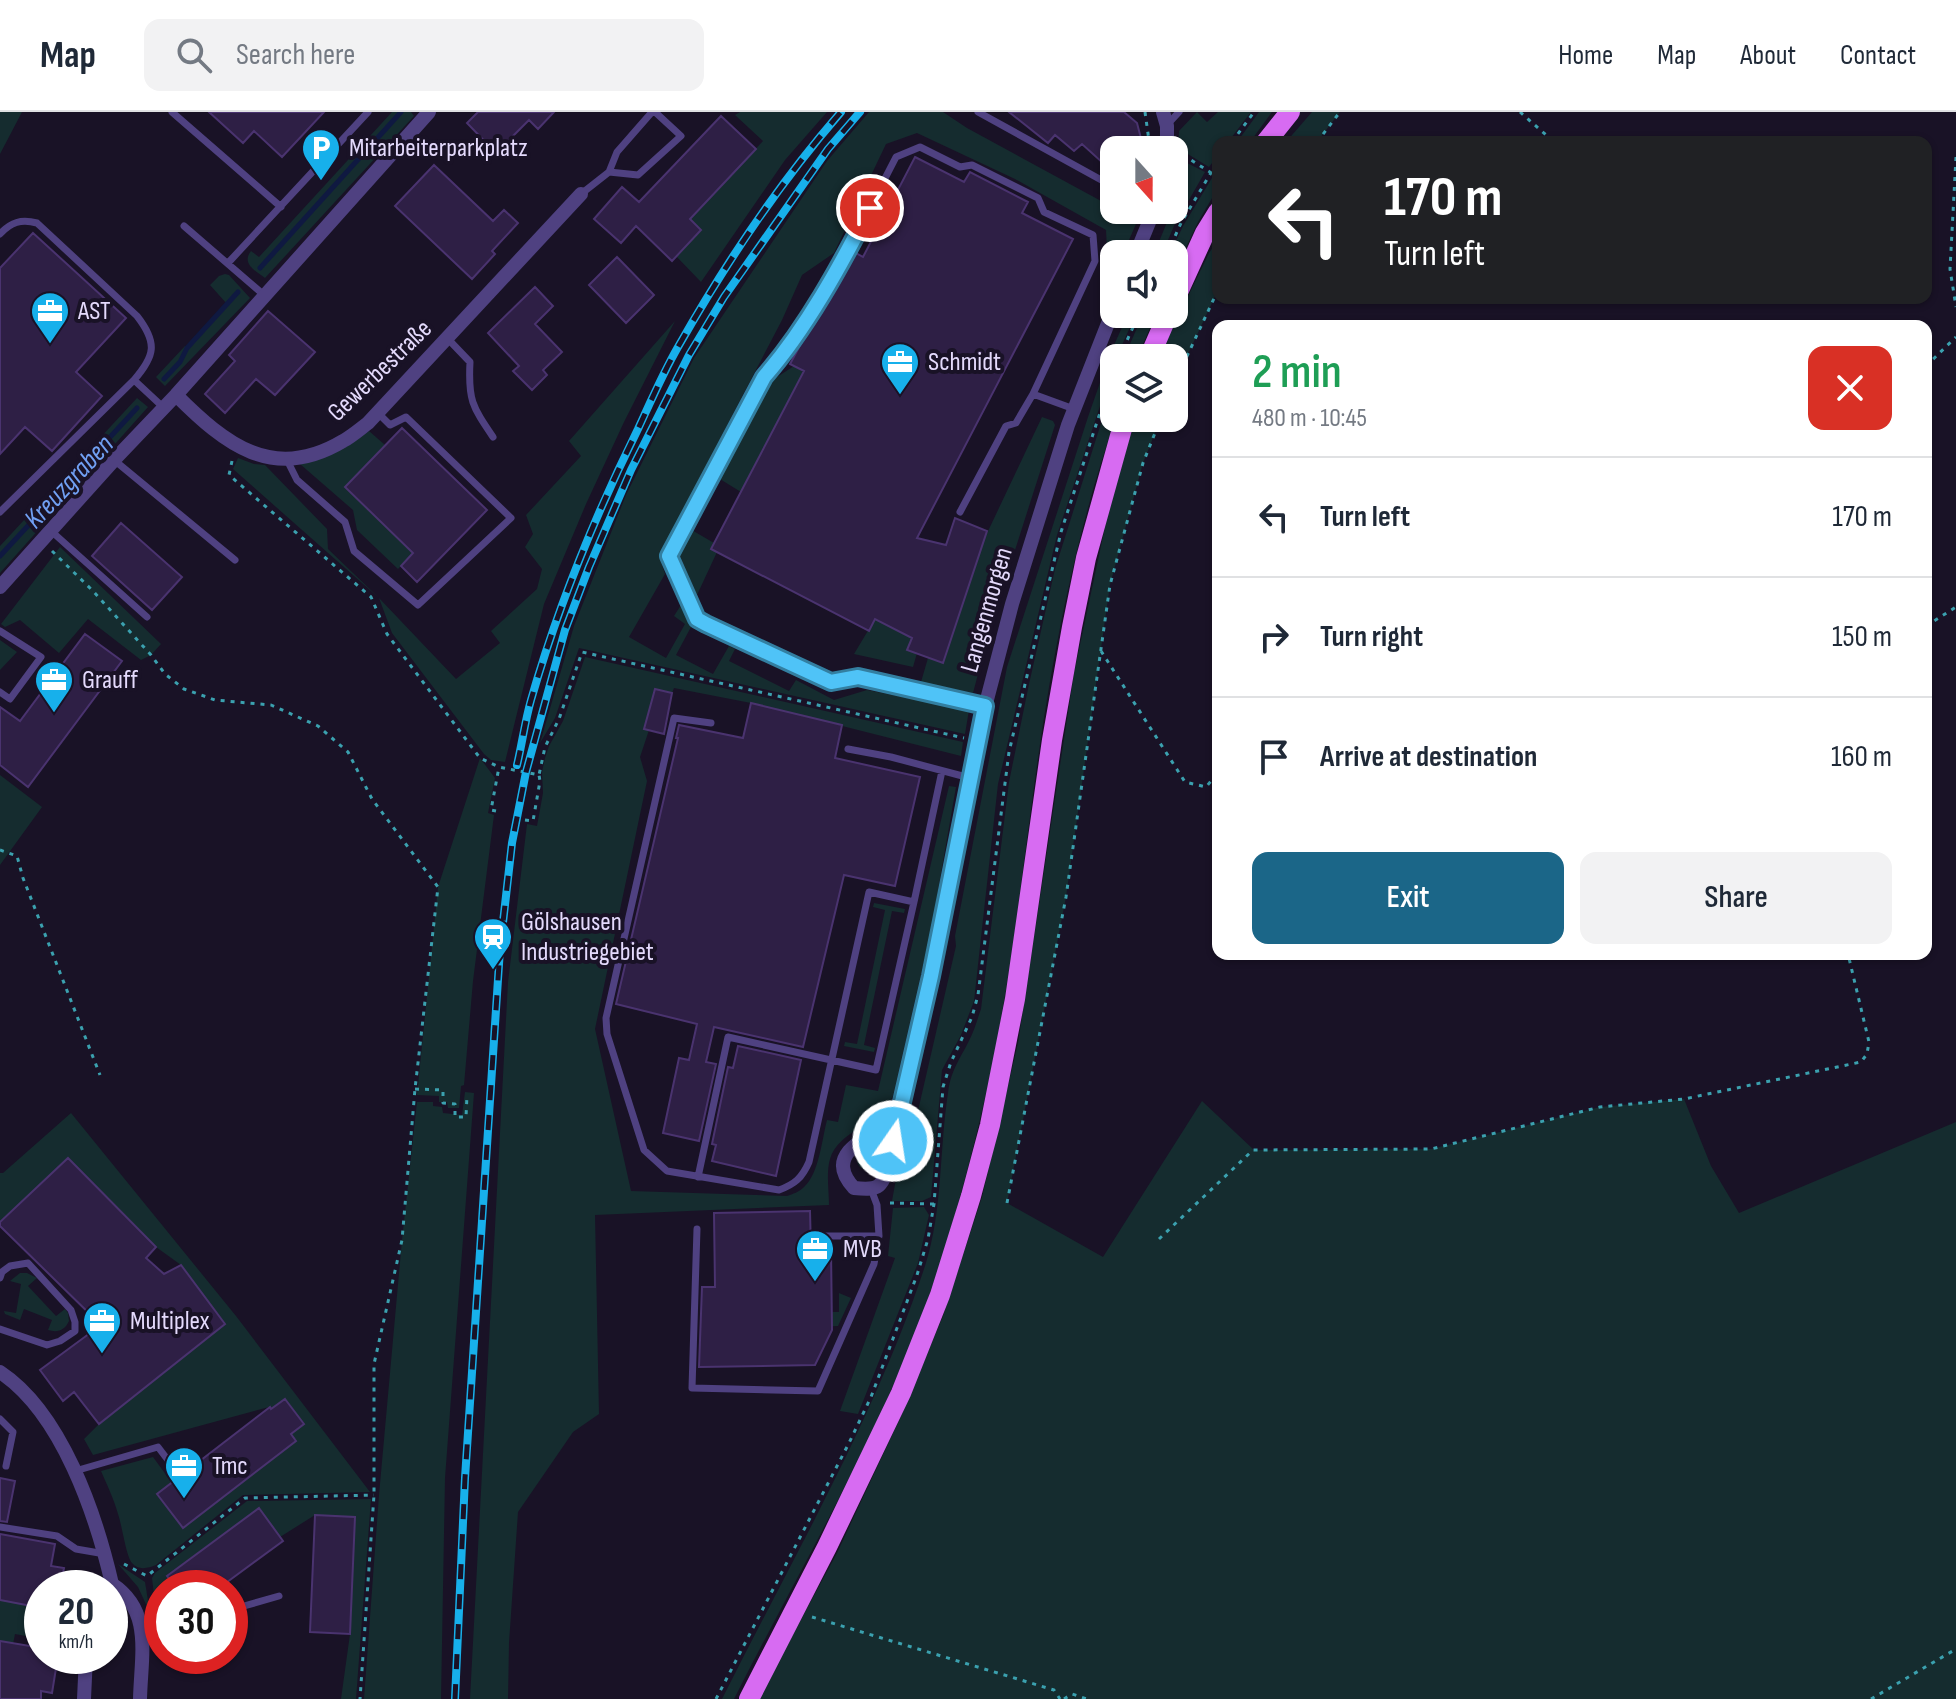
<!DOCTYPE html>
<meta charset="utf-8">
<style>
body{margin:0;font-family:"Sofia Sans Condensed",sans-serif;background:#f2f2f3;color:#1f2937;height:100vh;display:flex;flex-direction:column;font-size:30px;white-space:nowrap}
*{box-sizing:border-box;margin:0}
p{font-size:26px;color:#747a83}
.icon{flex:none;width:44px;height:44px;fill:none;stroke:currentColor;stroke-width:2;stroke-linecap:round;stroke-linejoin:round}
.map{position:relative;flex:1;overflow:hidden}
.details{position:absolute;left:1212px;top:208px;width:720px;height:640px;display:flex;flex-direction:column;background:#fff;border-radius:16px;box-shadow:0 2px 6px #0004}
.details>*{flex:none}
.top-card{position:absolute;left:1212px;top:24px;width:720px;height:168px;border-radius:16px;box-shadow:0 2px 6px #0004;background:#202124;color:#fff;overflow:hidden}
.needle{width:52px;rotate:159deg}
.controls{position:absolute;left:1100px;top:24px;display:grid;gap:16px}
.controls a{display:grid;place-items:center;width:88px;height:88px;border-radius:16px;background:#fff;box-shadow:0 2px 6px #0004;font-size:40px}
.speed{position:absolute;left:24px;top:1458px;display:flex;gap:16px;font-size:40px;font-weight:700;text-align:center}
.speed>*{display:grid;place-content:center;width:104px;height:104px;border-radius:50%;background:#fff;box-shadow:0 2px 6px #0004;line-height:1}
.speed small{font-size:20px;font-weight:400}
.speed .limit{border:12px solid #d22;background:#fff;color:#111}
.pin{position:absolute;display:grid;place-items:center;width:68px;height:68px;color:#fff;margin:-34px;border:4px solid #fff;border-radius:50%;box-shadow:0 2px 8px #0007}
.me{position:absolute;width:88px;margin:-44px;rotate:13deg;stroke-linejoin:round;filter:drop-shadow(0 0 6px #0008)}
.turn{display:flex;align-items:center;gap:28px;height:168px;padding:0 40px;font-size:36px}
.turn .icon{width:104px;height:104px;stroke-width:2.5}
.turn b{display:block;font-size:56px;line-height:68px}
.round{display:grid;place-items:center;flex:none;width:84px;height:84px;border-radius:16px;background:#f2f2f3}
.summary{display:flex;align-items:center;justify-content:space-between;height:136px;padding:0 40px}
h1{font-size:48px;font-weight:600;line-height:60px;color:#1e9e55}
.action{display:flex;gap:16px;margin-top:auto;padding:16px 40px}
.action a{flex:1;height:92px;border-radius:16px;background:#1b6688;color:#fff;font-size:32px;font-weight:600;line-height:92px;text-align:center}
.action a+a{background:#f2f2f3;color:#1f2937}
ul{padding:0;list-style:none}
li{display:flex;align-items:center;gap:24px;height:120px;padding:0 40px;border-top:2px solid #e0e1e3}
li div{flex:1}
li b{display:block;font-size:30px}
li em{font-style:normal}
header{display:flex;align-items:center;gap:48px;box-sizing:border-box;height:112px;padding:0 40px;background:#fff;border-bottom:2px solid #e0e1e3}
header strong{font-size:38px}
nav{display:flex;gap:44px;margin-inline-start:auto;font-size:28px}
.search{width:560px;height:72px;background:#f2f2f3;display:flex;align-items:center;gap:20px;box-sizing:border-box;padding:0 28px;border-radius:16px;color:#747a83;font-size:30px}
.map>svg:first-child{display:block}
.green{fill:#152c2f}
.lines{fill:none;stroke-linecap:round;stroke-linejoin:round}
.stream{stroke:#0f1941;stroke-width:5}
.building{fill:#2e1f45;stroke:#4a336f;stroke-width:2}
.path{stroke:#3ba1af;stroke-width:3;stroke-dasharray:4 6;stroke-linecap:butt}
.lane{stroke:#4f4181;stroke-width:7}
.street{stroke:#4f4181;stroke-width:14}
.primary{stroke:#d76bf2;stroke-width:20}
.rail-casing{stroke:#17b0eb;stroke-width:8}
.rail{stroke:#191226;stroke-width:5;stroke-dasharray:15;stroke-linecap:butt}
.route-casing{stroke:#337fa1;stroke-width:20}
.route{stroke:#4fc3f7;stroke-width:14}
.labels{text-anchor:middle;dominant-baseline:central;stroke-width:8;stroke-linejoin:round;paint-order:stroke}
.poi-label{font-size:26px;fill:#e4dafc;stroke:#191226;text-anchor:start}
.street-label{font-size:26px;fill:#e4dafc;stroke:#191226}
.water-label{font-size:28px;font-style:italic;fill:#71a0f3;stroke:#191226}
</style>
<header>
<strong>Map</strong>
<div class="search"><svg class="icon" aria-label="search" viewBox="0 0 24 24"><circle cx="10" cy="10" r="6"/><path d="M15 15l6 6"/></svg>Search here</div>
<nav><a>Home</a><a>Map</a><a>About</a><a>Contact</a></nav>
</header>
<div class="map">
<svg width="1956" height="1587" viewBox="0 0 1956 1587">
<rect width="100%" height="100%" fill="#191226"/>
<!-- green -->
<path class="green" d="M0,0H22L0,42Z
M392,0H411L414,4L265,166C256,159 241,152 251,139L259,145Z
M740,0H827L785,48L701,170L676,144L690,107L763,29L735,3Z
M869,0H943L967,16L1114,96V98L1124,101L1126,98H1142L1123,142H1114V165L1109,178L1106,118L1015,67L917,21L886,32L834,141L802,163L782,208L659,444L665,462L629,525L666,546L685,512L674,504L681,493L691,515L676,543L713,562L729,534L735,537L729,549L789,579L796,568L834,588L867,578L969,598L965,622L579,536L555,606L540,631L574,514L626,383L694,246L827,49Z
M1197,0L1207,10L1218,0H1251L1228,30H1218V43L1209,55L1178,36L1179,19Z
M1259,0H1272L1250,30H1237Z
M1312,0H1340L1317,30H1286Z
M1183,49L1205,60L1174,114L1162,142H1154L1172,98H1174V92L1181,75Z
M1218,56V76L1198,110L1174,161V142H1170L1183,114Z
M1218,128V178L1174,272V246H1158L1209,141Z
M225,162L229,163L250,186L165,274L156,265L185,234L188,236L227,192L210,173L219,164Z
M1128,202H1136L1116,246H1114V252L1057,423L998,672L974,889L961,923L942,958L931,1085L922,1089H892L903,1028L911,1029L956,834L955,824L1007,555L1088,305L1110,242Z
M1143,202H1156L1137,246H1124Z
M675,209L624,310L586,392L544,492L505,650L491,648L484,642L392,521L379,486L233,357L238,346L254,352L265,353L327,417L328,437L379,486L456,567L500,531L491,519L537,477L542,457L525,435L533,422L526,403L581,344L569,329Z
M794,254L803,260L741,380L715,364L730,334L771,269Z
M1114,270V306H1116C1085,393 1065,484 1049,575C1026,709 1017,844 987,977C965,1075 937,1175 896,1267C848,1377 788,1480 734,1587H722C793,1445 875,1306 925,1154C943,1098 939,1039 948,981C951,955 964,942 973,920C976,913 978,905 981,897L1009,670L1029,572L1055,457Z
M137,286L148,295L0,461V434Z
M1042,305L1053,309L1055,313L991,513L973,581L921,570L928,546Z
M1135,306H1161L1143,351L1110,473L1066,785L1007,1091L1103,1145L1202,989L1254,1038L1431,1037L1600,995L1684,987L1711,1054L1739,1101L1956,1010V1587H758L837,1441L901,1304L943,1204L982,1085L1018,931L1074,561L1108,401Z
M369,319L385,333L345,375L413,441L398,457L357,418L353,398L300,352C327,347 348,334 369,319Z
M690,417L714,431L711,437L717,440L697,483L678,440Z
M60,435L161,532L151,543L141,548L88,507L59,541L20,508L5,515L1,512Z
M875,507L912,526L917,541L913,555L854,542Z
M0,528L17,540L0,558Z
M585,545L963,630L961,644L751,591L674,576L672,581L655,577L645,617L649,618L640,645L647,669L595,917L631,1079L787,1084C793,1082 799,1080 804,1075C819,1062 822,1027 827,1008L838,1010L846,973L878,979L949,674L956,675L931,819L893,984C878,1013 838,1019 830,1047C826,1061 829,1078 829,1093L595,1103L599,1302L573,1320L518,1400L509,1531L508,1587H470L508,870L527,712L537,714L543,681L542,660L545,646L549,634L563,609Z
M480,646L495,666L488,701L494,703L473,869L464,973L461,974L459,996H448L447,990H439V984L417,983L438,775Z
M0,663L42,695L0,753Z
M874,791L905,797L904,801L892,799L864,933L875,936L874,940L844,934L845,930L857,932L885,798L873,795Z
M465,980L474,981L445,1366L441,1587H364L379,1383L402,1128L417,990H433V994L442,995L443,1001L462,1003Z
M71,1001L236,1204L370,1380L243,1383L156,1453C148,1456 139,1459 132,1451C126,1444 122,1413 118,1402C114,1387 107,1373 101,1359L153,1345L172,1371L157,1383L183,1415L295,1329L291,1322L304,1311L284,1287L271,1297L269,1295L93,1343L84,1327L99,1312L225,1211L181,1153L156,1135L69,1047L0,1110V1061H3Z
M857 1048a10 10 0 1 1 20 0a10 10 0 1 1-20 0Z
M924,1095L929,1103L918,1151L858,1302L840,1299L895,1146L888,1144L893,1096Z
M20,1161H27L37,1166L28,1174L56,1204L65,1197L68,1201L69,1209C65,1218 58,1221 48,1218L52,1208L24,1197L20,1208L5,1202L4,1199L16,1201L21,1172L10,1169Z
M839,1181L851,1186L838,1214L810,1215V1200H839Z
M371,1387L356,1587H341L350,1522L355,1405L315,1403L280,1425L258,1397L167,1463L176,1476H162V1500H156L152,1466L155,1461L247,1389Z
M118,1452L145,1470L150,1501L138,1475Z
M0,1488L42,1496V1527L15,1522L13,1532L0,1529Z"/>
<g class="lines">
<!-- stream -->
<path class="stream" d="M260,156L401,0
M164,267L180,250L187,236L238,180
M0,444L137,296"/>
</g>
<!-- building -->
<path class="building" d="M209,0H324L282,45L254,19L243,31Z
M478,0H554L538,17L529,8L496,41L467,11Z
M1009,0H1124L1137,11L1144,38H1114V61L1082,32L1074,39L1055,23L1048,31Z
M721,4L756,37L690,107L701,118L672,149L636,114L621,131L594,107L622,75L639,90Z
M915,45L964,70L970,60L1028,90L1022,101L1073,127L917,426L946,433L955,406L987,419L943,551L907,538L912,526L875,507L869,519L711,437L804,259L790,252L818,200L854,140L863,145Z
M434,53L493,109L504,98L518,111L492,139L495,142L472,167L395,94Z
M33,121L126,206L76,260L102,284L52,339L25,315L0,342V156Z
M617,145L654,183L626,211L589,173Z
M535,175L553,194L535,212L562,240L543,258L547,263L532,278L513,259L519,254L488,221Z
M268,199L315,240L275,283L256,267L225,301L205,282L235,249L229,243Z
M402,316L487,398L417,470L401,454L413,441L345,375Z
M121,411L182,465L152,498L92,444Z
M85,522L122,549L28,675L0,653V595L20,609Z
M655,577L672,581L664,622L644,617Z
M751,591L842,613L835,646L920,665L895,774L844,763L803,935L714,915L706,950L716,952L699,1029L663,1021L679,946L689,948L697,912L616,892L678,626H676L679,613L743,626Z
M738,934L801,948L776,1064L712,1049L716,1033L712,1032L728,955L733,956Z
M68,1046L156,1135L146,1146L164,1162L181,1153L225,1212L99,1312L74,1280L63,1289L40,1258L101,1213L0,1114V1110Z
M810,1099L811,1139L831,1138L832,1218L815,1253L699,1255L702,1175H715L714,1101Z
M285,1287L304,1312L291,1322L296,1329L183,1416L157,1382L270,1295L271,1297Z
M0,1366L15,1369L7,1410L0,1409Z
M259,1396L283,1429L219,1476H176L167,1464Z
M315,1403L355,1405L350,1522L310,1520Z
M0,1422L55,1432L51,1454L64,1456L60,1476H42V1496L0,1488Z
M0,1529L42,1536V1544H58L52,1581L41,1579V1587H0Z"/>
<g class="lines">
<!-- path -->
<path class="path" d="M1145,0L1150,36
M1520,0L1554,30
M1232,30L1254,0
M1317,30L1340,0
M1143,38L1154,35
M1183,43L1210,60
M1956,45L1950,157L1956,195
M1167,142L1181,111L1218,49
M1119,246L1139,202
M1926,254L1956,225
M1174,272L1218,178
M232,349L229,363L371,485L387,522L480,646L499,655L539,663L545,635L559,607L582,540L964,626
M52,439L93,479L151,543L165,562L184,577L215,588L271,593L318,614L348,640L372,687L438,775L415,977L402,1128L374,1252V1383L360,1587
M1926,514L1956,495
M1101,539L1185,670L1206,675L1218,661
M496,699L491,698L499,655
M525,708L533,709L540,669L539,663
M0,738L17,744L23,766L100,963
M415,977L443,978V991L455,992V1005H466L467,983
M890,1091L934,1092
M1007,1091L1066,785L1110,473L1143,351L1161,306
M1159,1127L1253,1038L1431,1037L1600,995L1684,987L1861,950L1867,942L1869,930L1848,842
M124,1452L147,1464L245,1386L374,1383
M812,1505L1054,1578L1060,1587
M716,1587L849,1331L871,1285L917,1163L928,1127L934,1092L943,975L951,950L972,905L978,883L1009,640L1061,420L1114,258
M1064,1587L1072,1582L1087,1587
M1871,1587L1956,1537"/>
<!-- lane -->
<path class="lane" d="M172,0L281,95
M978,0L1114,75
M1167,13L1179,0
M609,60L638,63L681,24L655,0
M581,82L609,60L617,40L652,0
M184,114L264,183
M0,122C11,110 21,107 37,111L137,204C158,231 155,244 134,268L0,400
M228,151L368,0
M448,227L470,250C468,288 472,294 493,325
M134,268L164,296
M114,348L235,448
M287,348L297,368L345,410L354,439L418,493L511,406L406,305L390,313L378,301
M960,400L1006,314L1016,311L1033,282
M50,418L147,505
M0,519L41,545L10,587L0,580
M985,594L858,565L831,570L706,512L697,507L669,444L764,265L782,244L843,148L896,45L920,35L960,55L972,53L1038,86L1044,100L1093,123L1095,149L1033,282L1074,297
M711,611L674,606L606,906L607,922L644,1038L667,1059L779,1078C795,1072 802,1066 809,1050L869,780L914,790L942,659
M848,637L891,645L970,666
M698,1065L728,925L876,958L914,790
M697,1117L692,1276L818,1279L874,1152L879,1124
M823,1124H879L877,1093L871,1077
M0,1166L2,1160L10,1154L28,1151L71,1198L75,1210V1219L60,1229L47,1233L0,1217
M0,1307L13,1320L6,1354
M75,1359L158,1335L174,1356
M0,1415L57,1424L76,1437L105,1442
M230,1498L279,1484
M142,1523L162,1517"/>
<!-- street -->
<path class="street" d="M1163,0L1167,14V38
M1136,142L1154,98
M176,283C225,332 273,371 343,329C352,324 360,317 368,311L581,82
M0,475L114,348L176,283L429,0
M898,1009C871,1024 821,1040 854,1076C882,1079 882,1074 889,1049L931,864L984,599L1012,492L1068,313L1114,196
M0,1260C62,1301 96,1403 112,1472C153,1499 141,1543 140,1587
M84,1587L86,1544"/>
<!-- primary -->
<path class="primary" d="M1266,30L1290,0
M1174,189L1205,121L1218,100
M1149,246L1168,202
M749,1587L827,1435L901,1281L940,1183L971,1084L990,1013L1015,887L1052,628L1072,515L1086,446L1125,306"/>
<defs>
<path id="rail" d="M517,653C522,632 525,609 531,588C558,494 595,404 638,317C651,289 663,261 678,235C724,154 780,70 841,0
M455,1587L465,1366L500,837L512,731L526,660L565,518L589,455L631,358L689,243L724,185L828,37L860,0"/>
</defs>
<!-- rail casing -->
<use href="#rail" class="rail-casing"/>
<!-- rail -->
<use href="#rail" class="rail"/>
</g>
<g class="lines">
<defs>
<path id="route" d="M870,96C841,153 806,217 764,265L669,444L697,507L706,512L831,570L858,565L985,594L931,864L893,1029"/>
</defs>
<!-- route casing -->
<use href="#route" class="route-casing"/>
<!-- route -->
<use href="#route" class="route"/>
</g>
<!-- icons -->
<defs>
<symbol id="parking-pin" viewBox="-11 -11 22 30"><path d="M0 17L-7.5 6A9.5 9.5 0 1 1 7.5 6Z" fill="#17b0eb" stroke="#191226"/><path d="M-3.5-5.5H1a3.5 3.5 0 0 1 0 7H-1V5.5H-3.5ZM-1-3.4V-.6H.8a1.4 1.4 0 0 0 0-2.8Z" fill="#fff"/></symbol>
<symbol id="office-pin" viewBox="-11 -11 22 30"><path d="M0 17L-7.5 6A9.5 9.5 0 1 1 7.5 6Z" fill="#17b0eb" stroke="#191226"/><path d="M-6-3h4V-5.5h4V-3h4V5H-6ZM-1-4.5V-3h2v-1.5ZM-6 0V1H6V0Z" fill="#fff"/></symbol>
<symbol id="station-pin" viewBox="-11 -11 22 30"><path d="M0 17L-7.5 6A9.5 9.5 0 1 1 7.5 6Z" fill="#17b0eb" stroke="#191226"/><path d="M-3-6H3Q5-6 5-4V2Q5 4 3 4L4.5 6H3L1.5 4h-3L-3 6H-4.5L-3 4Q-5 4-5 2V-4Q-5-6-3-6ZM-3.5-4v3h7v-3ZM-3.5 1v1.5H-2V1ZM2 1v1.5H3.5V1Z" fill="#fff"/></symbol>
</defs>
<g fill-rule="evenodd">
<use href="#parking-pin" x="299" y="14" width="44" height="60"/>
<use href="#office-pin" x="28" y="177" width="44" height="60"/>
<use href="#office-pin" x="878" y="228" width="44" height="60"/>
<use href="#office-pin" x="32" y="546" width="44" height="60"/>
<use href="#station-pin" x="471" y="803" width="44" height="60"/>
<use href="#office-pin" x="793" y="1115" width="44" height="60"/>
<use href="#office-pin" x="80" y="1187" width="44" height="60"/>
<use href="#office-pin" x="162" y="1332" width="44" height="60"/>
</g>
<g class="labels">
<!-- poi labels -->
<g class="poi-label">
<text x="349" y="36">Mitarbeiterparkplatz</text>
<text x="78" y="199">AST</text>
<text x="928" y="250">Schmidt</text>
<text x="82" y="568">Grauff</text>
<text x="521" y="810">Gölshausen<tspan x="521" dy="30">Industriegebiet</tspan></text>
<text x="843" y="1137">MVB</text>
<text x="130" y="1209">Multiplex</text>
<text x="212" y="1354">Tmc</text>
</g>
<!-- street labels -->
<g class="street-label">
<text transform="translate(380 259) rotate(-44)">Gewerbestraße</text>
<text transform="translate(987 498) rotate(-74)">Langenmorgen</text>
</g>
<!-- water labels -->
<g class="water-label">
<text transform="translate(69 370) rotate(-47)">Kreuzgraben</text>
</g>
</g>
</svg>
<div class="controls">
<a><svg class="needle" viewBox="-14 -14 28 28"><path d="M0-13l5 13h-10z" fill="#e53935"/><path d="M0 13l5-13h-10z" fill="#747a83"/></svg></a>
<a><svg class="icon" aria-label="sound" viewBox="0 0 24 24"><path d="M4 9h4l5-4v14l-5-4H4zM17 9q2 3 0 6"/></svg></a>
<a><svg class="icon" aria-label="layers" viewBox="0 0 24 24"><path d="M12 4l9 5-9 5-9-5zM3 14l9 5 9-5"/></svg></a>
</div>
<div class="speed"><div>20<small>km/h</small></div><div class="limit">30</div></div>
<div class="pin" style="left:870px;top:96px;background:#d93025"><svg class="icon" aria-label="arrive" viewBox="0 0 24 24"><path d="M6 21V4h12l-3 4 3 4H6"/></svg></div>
<svg class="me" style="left:893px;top:1029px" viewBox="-20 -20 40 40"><circle r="17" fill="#4fc3f7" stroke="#fff" stroke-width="3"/><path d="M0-11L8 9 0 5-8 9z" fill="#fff"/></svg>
<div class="top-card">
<div class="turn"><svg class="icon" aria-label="left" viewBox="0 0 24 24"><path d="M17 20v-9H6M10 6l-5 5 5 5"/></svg><div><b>170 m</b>Turn left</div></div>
</div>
<section class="details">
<div class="summary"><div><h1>2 min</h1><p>480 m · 10:45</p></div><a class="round" style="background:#d93025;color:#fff"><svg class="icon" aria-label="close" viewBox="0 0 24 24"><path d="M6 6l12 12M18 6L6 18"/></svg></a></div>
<ul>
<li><svg class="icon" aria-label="left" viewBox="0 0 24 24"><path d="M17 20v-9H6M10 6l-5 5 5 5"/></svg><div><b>Turn left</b></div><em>170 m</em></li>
<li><svg class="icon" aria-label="right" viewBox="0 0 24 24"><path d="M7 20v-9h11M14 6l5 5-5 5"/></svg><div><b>Turn right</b></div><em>150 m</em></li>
<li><svg class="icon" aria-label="arrive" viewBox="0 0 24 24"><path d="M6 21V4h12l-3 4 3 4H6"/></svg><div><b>Arrive at destination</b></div><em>160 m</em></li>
</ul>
<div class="action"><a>Exit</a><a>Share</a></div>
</section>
</div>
